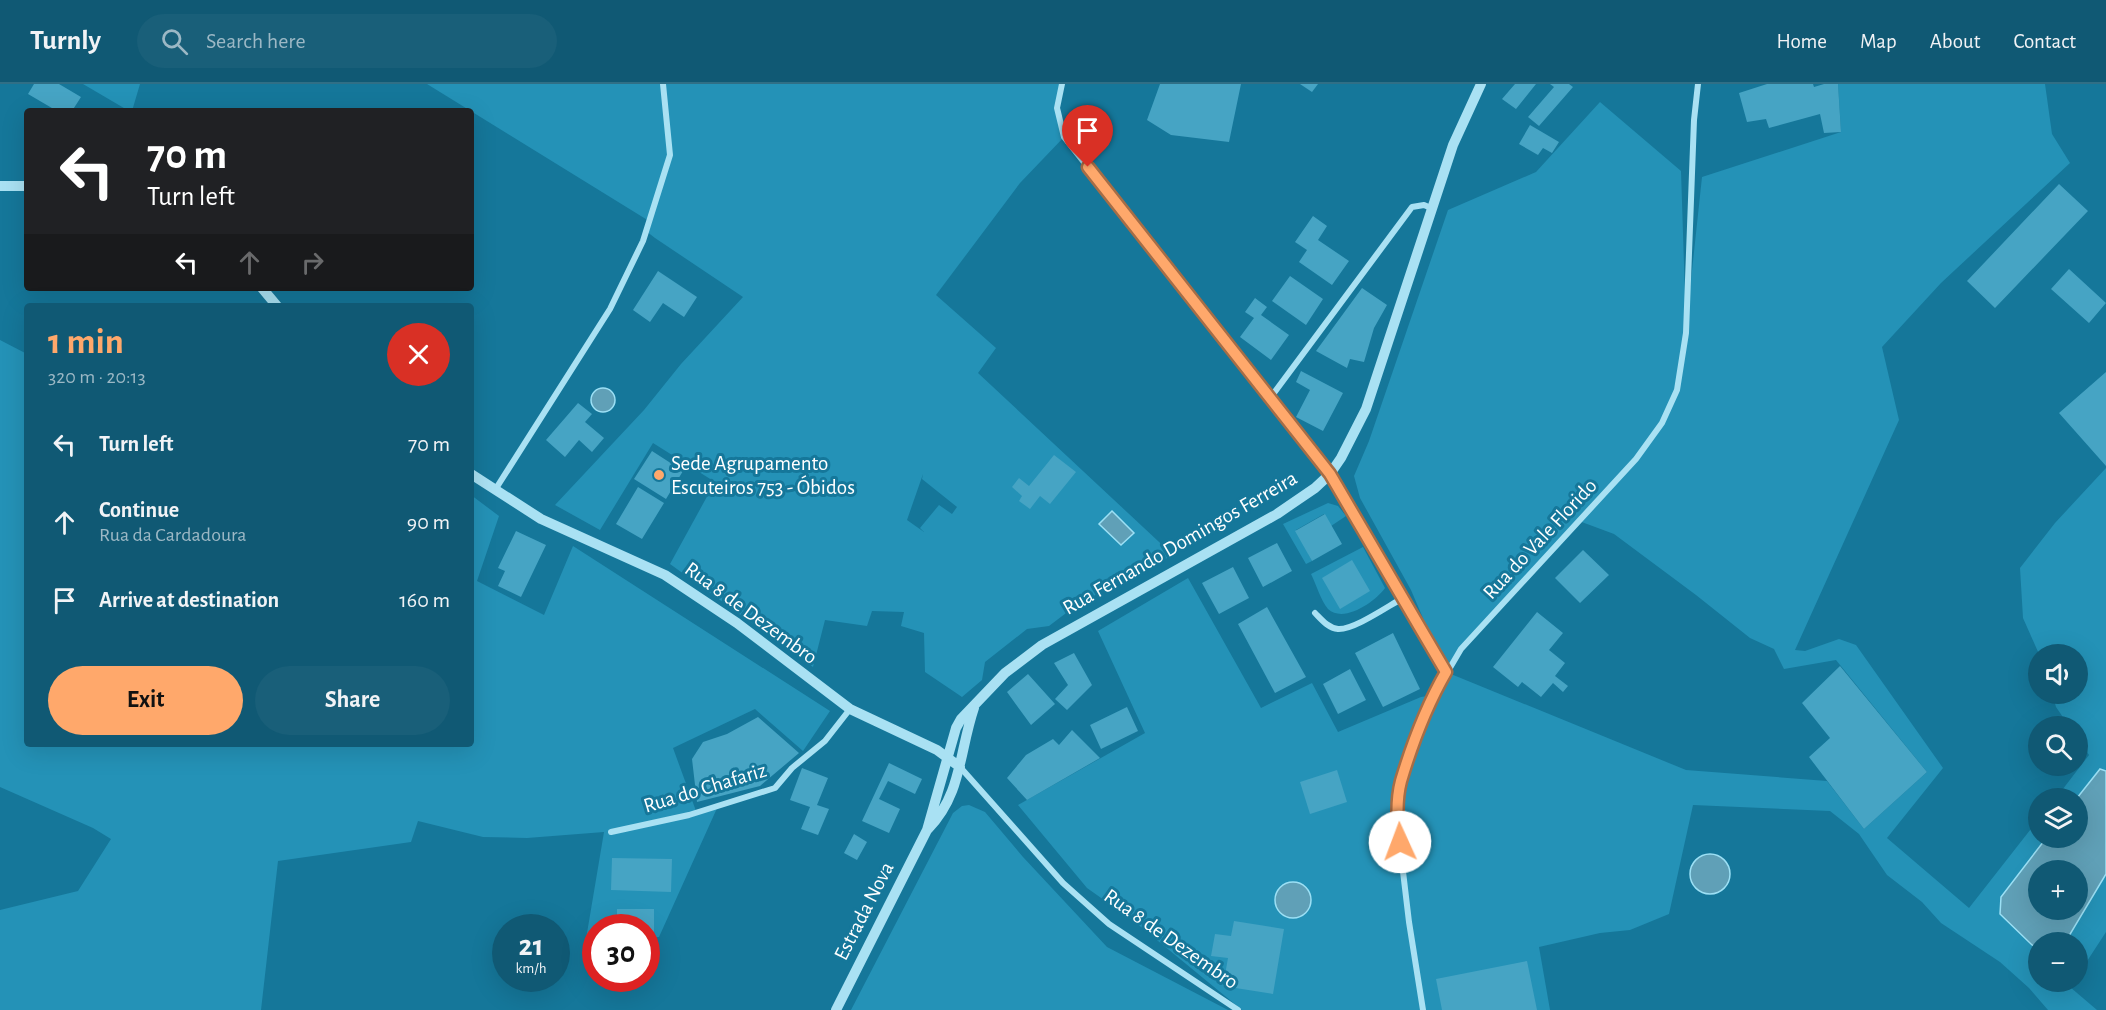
<!DOCTYPE html>
<meta charset="utf-8">
<style>
body{margin:0;font-family:"Alegreya Sans",sans-serif;background:#195f79;color:#f1f3f6;height:100vh;display:flex;flex-direction:column;font-size:22px;white-space:nowrap}
*{box-sizing:border-box;margin:0}
p{font-size:20px;color:#9cb8c5}
.icon{flex:none;width:33px;height:33px;fill:none;stroke:currentColor;stroke-width:2;stroke-linecap:round;stroke-linejoin:round}
.map{position:relative;flex:1;overflow:hidden}
.panel{position:absolute;left:24px;top:219px;width:450px;height:444px;display:flex;flex-direction:column;background:#105974;border-radius:6px;box-shadow:0 6px 24px #0002}
.panel>*{flex:none}
.banner{position:absolute;left:24px;top:24px;width:450px;height:183px;border-radius:6px;box-shadow:0 6px 24px #0002;background:#202124;color:#fff;overflow:hidden}
.fabs{position:absolute;left:2028px;top:560px;display:grid;gap:12px}
.fabs a{display:grid;place-items:center;width:60px;height:60px;border-radius:50%;background:#105974;box-shadow:0 6px 24px #0002;font-size:30px}
.speed{position:absolute;left:492px;top:830px;display:flex;gap:12px;font-size:30px;font-weight:700;text-align:center}
.speed>*{display:grid;place-content:center;width:78px;height:78px;border-radius:50%;background:#105974;box-shadow:0 6px 24px #0002;line-height:1}
.speed small{font-size:15px;font-weight:400}
.speed .limit{border:9px solid #d22;background:#fff;color:#111}
.pin{position:absolute;display:grid;place-items:center;width:51px;height:51px;color:#fff;margin:-62px -26px;border-radius:50% 50% 50% 0;rotate:-45deg;box-shadow:0 0 6px #0007}
.pin .icon{rotate:45deg}
.me{position:absolute;width:66px;margin:-33px;rotate:358deg;stroke-linejoin:round;filter:drop-shadow(0 0 4px #0008)}
.turn{display:flex;align-items:center;gap:21px;height:126px;padding:0 24px;font-size:27px}
.turn .icon{width:78px;height:78px;stroke-width:2.5}
.turn b{display:block;font-size:42px;line-height:51px}
.lanes{display:flex;align-items:center;height:57px;padding:0 24px;background:#0003;justify-content:center;gap:30px;direction:ltr}
.lanes .off{opacity:.35}
.round{display:grid;place-items:center;flex:none;width:63px;height:63px;border-radius:32px;background:#195f79}
.head{display:flex;align-items:center;justify-content:space-between;height:102px;padding:0 24px}
h1{font-size:36px;font-weight:700;line-height:45px;color:#ffa86b}
.cta{display:flex;gap:12px;margin-top:auto;padding:12px 24px}
.cta a{flex:1;height:69px;border-radius:36px;background:#ffa86b;color:#111;font-size:24px;font-weight:700;line-height:69px;text-align:center}
.cta a+a{background:#195f79;color:#f1f3f6}
ul{padding:0;list-style:none}
li{display:flex;align-items:center;gap:18px;height:78px;padding:0 24px}
li div{flex:1}
li b{display:block;font-size:22px}
li em{font-style:normal}
header{display:flex;align-items:center;gap:36px;box-sizing:border-box;height:84px;padding:0 30px;background:#105974;border-bottom:2px solid #306f86}
header strong{font-size:28px}
nav{display:flex;gap:33px;margin-inline-start:auto;font-size:21px}
.search{width:420px;height:54px;background:#195f79;display:flex;align-items:center;gap:15px;box-sizing:border-box;padding:0 21px;border-radius:33px;color:#9cb8c5;font-size:22px}
.map>svg:first-child{display:block}
.green{fill:#2492b7;fill-rule:evenodd}
.water{fill:#60a0b7;stroke:#9ce0f5;stroke-width:1.5;fill-rule:evenodd}
.building{fill:#46a4c4}
.lines{fill:none;stroke-linecap:round;stroke-linejoin:round}
.minor{stroke:#a9e1f3;stroke-width:6}
.tertiary{stroke:#a9e1f3;stroke-width:10}
.route-casing{stroke:#a66d46;stroke-width:15}
.route{stroke:#ffa86b;stroke-width:10}
.poi-dot{fill:#ffa86b;stroke:#15779a;stroke-width:2}
.labels{text-anchor:middle;dominant-baseline:central;stroke-width:6;stroke-linejoin:round;paint-order:stroke}
.poi-label{font-size:21px;fill:#fff;stroke:#15779a;text-anchor:start}
.street-label{font-size:21px;fill:#fff;stroke:#15779a}
</style>
<header>
<strong>Turnly</strong>
<div class="search"><svg class="icon" aria-label="search" viewBox="0 0 24 24"><circle cx="10" cy="10" r="6"/><path d="M15 15l6 6"/></svg>Search here</div>
<nav><a>Home</a><a>Map</a><a>About</a><a>Contact</a></nav>
</header>
<div class="map">
<svg width="2106" height="926" viewBox="0 0 2106 926">
<rect width="100%" height="100%" fill="#15779a"/>
<!-- green -->
<path class="green" d="M83,0H140L132,27H129Z
M427,0H1062L1057,24L1064,53L1020,99L936,211L996,264L978,289L1173,471L1078,520L1049,542L1027,545L985,578L982,596L962,613L925,588L924,549L901,542L904,528L872,527L867,542L825,536L813,583L670,480L715,398L653,359L600,446L555,421L644,326L681,280L743,213L655,154L646,147L649,137ZM923,390L922,395L957,423L952,430L939,421L920,444L924,448L907,436Z
M1838,0H2045L2052,50L2070,79L1941,199L1882,263L1899,336L1795,566L1805,567L1839,555L1856,561L1943,684L1887,754L1969,824L2038,736V753H2047L2002,813L2032,861L2038,864V897H2074L2070,903L2097,926H2048L2029,904L2000,878L1941,839L1922,818L1887,791L1859,750L1830,727L1693,721L1669,830L1630,846L1600,849L1539,863L1550,926H1242L1135,838L1087,804L1018,721L1145,649L1098,547L1188,494L1261,624L1312,599L1338,648L1421,613L1434,611L1446,588L1411,506L1360,414L1354,392L1369,357L1448,126L1536,88L1600,18L1681,87L1686,243L1702,93L1841,48ZM1579,437L1614,450L1696,511L1750,554L1774,565L1784,585L1836,576L1927,688L1864,745L1827,697L1686,686L1446,588L1461,565Z
M0,256L27,270V660H471V411L499,432L477,497L544,531L573,462L830,627L803,667L755,625L673,664L696,727L718,722L659,853L647,854L646,843H596L595,854L586,855L604,748L527,754L483,753L418,737L411,758L278,777L261,926H0V826L78,807L111,755L93,744L0,703Z
M2106,384V687L2100,685L2077,714H2056L2089,671L2078,655V642H2069L2056,623L2052,609H2078V570H2039L2023,534L2020,484L2055,439Z
M1328,419L1338,422L1346,432L1331,442L1324,430L1296,446L1312,477L1306,480L1283,440Z
M1363,463L1385,504C1376,517 1344,540 1328,525C1321,517 1316,500 1311,490Z
M969,721L985,728L1023,773L1107,863L1228,926H851L953,729L962,722Z
M2106,790V848L2078,891V858H2065Z"/>
<!-- water -->
<path class="water" d="M591 316a12 12 0 1 1 24 0a12 12 0 1 1-24 0Z
M1112,427L1134,449L1121,461L1099,440Z
M2100,685L2106,687V790L2066,857L2038,858V864L2032,861L2000,830L2001,813L2047,753H2078L2077,714ZM2038,786H2078V825H2038Z
M1690 790a20 20 0 1 1 40 0a20 20 0 1 1-40 0Z
M1275 816a18 18 0 1 1 36 0a18 18 0 1 1-36 0Z"/>
<!-- building -->
<path class="building" d="M34,0H59L81,13L72,27H57L28,10Z
M1160,0H1241L1229,58L1171,51L1147,36Z
M1300,0H1318L1312,8Z
M1515,0H1536L1516,25L1502,15Z
M1550,0H1569L1573,3L1539,42L1528,33L1554,3Z
M1767,0H1813L1814,3L1824,0H1838L1841,48L1824,49L1820,30L1769,44L1766,35L1747,38L1739,9Z
M1530,41L1559,58L1552,69L1543,64L1538,71L1519,60Z
M2059,100L2088,127L1995,224L1967,197Z
M1313,132L1327,142L1318,156L1349,177L1332,201L1299,178L1307,166L1295,158Z
M2069,185L2106,219L2089,239L2051,205Z
M658,187L697,213L684,233L663,219L650,238L633,226Z
M1290,192L1323,215L1306,241L1272,217Z
M1362,204L1387,221L1374,244L1364,278L1350,275L1347,284L1316,267Z
M1255,214L1267,223L1261,231L1289,251L1271,276L1240,253L1254,234L1245,228Z
M1301,287L1343,309L1323,347L1296,333L1310,306L1296,298Z
M2106,288V382L2059,329Z
M578,319L592,330L585,338L604,354L592,368L579,356L565,373L546,356Z
M652,367L683,387L666,415L634,395Z
M1054,371L1076,388L1050,420L1040,412L1030,425L1019,417L1022,412L1012,403L1019,394L1029,402Z
M638,403L664,419L642,455L616,440Z
M1325,430L1342,460L1312,477L1295,447Z
M516,447L546,461L521,513L498,502L505,487L498,484Z
M1277,459L1292,487L1263,503L1248,474Z
M1583,466L1609,491L1580,519L1555,494Z
M1352,476L1370,507L1340,525L1322,494Z
M1233,483L1249,514L1219,530L1202,499Z
M1267,523L1306,593L1275,609L1238,540Z
M1537,528L1563,549L1549,566L1565,579L1555,592L1568,602L1563,608L1553,599L1541,613L1522,598L1518,603L1493,583Z
M1393,549L1420,605L1383,623L1355,569Z
M1074,569L1092,601L1067,626L1055,615L1068,601L1054,579Z
M1840,582L1927,688L1864,745L1809,673L1830,654L1802,619Z
M1350,585L1366,616L1338,630L1323,600Z
M1028,590L1055,620L1031,641L1007,608Z
M1127,623L1138,647L1101,665L1090,641Z
M758,633L799,669L760,702L697,718L692,675L703,658L727,650Z
M1072,646L1100,674L1027,716L1007,694L1026,671L1053,655L1059,661Z
M889,679L922,695L915,710L888,697L879,715L900,725L889,749L862,737Z
M802,684L828,694L817,721L829,725L818,751L801,745L810,723L790,716Z
M1337,686L1347,718L1310,730L1300,698Z
M854,750L867,758L857,776L844,769Z
M612,774L672,775L671,808L611,806Z
M617,825H654V850H646V843H617Z
M1234,837L1284,845L1273,910L1223,902L1228,874L1211,872L1215,850L1231,852Z
M1527,877L1537,926H1442L1436,895Z"/>
<g class="lines">
<!-- minor -->
<path class="minor" d="M1062,0L1057,24L1064,53L1330,390L1446,588
M1271,313L1412,123L1424,121L1431,124
M495,406L610,225L643,157L670,71L663,0
M1315,529C1321,535 1328,544 1338,545C1354,546 1388,522 1403,514
M960,683L1063,799L1109,840L1238,926
M611,748L689,731L775,704L792,684L825,657L850,625
M1423,926L1409,838L1397,737L1401,699L1422,639L1434,611L1461,565L1636,375L1662,339L1677,306L1686,249L1694,36L1698,0"/>
<!-- tertiary -->
<path class="tertiary" d="M0,102H27
M262,204L277,222
M471,390L541,435L665,491L737,539L850,625L937,666L960,683
M928,745C962,710 959,668 974,624
M836,926L927,746L956,644L961,635L1005,589L1042,561L1277,430L1315,404L1330,390L1341,374L1366,325L1453,61L1481,0"/>
</g>
<g class="lines">
<defs>
<path id="route" d="M1088,83L1330,390L1446,588C1427,621 1412,660 1401,697C1396,716 1397,738 1400,758"/>
</defs>
<!-- route casing -->
<use href="#route" class="route-casing"/>
<!-- route -->
<use href="#route" class="route"/>
</g>
<!-- markers -->
<circle class="poi-dot" cx="659" cy="391" r="6"/>
<g class="labels">
<!-- poi labels -->
<g class="poi-label">
<text x="671" y="379">Sede Agrupamento<tspan x="671" dy="24">Escuteiros 753 - Óbidos</tspan></text>
</g>
<!-- street labels -->
<g class="street-label">
<text transform="translate(1540 455) rotate(-47)">Rua do Vale Florido</text>
<text transform="translate(1180 459) rotate(-30)">Rua Fernando Domingos Ferreira</text>
<text transform="translate(751 529) rotate(36)">Rua 8 de Dezembro</text>
<text transform="translate(705 704) rotate(-17)">Rua do Chafariz</text>
<text transform="translate(864 827) rotate(-63)">Estrada Nova</text>
<text transform="translate(1171 855) rotate(35)">Rua 8 de Dezembro</text>
</g>
</g>
</svg>
<div class="fabs">
<a><svg class="icon" aria-label="sound" viewBox="0 0 24 24"><path d="M4 9h4l5-4v14l-5-4H4zM17 9q2 3 0 6"/></svg></a>
<a><svg class="icon" aria-label="search" viewBox="0 0 24 24"><circle cx="10" cy="10" r="6"/><path d="M15 15l6 6"/></svg></a>
<a><svg class="icon" aria-label="layers" viewBox="0 0 24 24"><path d="M12 4l9 5-9 5-9-5zM3 14l9 5 9-5"/></svg></a>
<a>+</a>
<a>−</a>
</div>
<div class="speed"><div>21<small>km/h</small></div><div class="limit">30</div></div>
<div class="pin" style="left:1088px;top:83px;background:#d93025"><svg class="icon" aria-label="arrive" viewBox="0 0 24 24"><path d="M6 21V4h12l-3 4 3 4H6"/></svg></div>
<svg class="me" style="left:1400px;top:758px" viewBox="-20 -20 40 40"><circle r="19" fill="#fff"/><path d="M0-13L10 11 0 6-10 11z" fill="#ffa86b"/></svg>
<div class="banner">
<div class="turn"><svg class="icon" aria-label="left" viewBox="0 0 24 24"><path d="M17 20v-9H6M10 6l-5 5 5 5"/></svg><div><b>70 m</b>Turn left</div></div>
<div class="lanes"><svg class="icon" aria-label="left" viewBox="0 0 24 24"><path d="M17 20v-9H6M10 6l-5 5 5 5"/></svg><svg class="icon off" aria-label="ahead" viewBox="0 0 24 24"><path d="M12 20V5M6 11l6-6 6 6"/></svg><svg class="icon off" aria-label="right" viewBox="0 0 24 24"><path d="M7 20v-9h11M14 6l5 5-5 5"/></svg></div>
</div>
<section class="panel">
<div class="head"><div><h1>1 min</h1><p>320 m · 20:13</p></div><a class="round" style="background:#d93025;color:#fff"><svg class="icon" aria-label="close" viewBox="0 0 24 24"><path d="M6 6l12 12M18 6L6 18"/></svg></a></div>
<ul>
<li><svg class="icon" aria-label="left" viewBox="0 0 24 24"><path d="M17 20v-9H6M10 6l-5 5 5 5"/></svg><div><b>Turn left</b></div><em>70 m</em></li>
<li><svg class="icon" aria-label="ahead" viewBox="0 0 24 24"><path d="M12 20V5M6 11l6-6 6 6"/></svg><div><b>Continue</b><p>Rua da Cardadoura</p></div><em>90 m</em></li>
<li><svg class="icon" aria-label="arrive" viewBox="0 0 24 24"><path d="M6 21V4h12l-3 4 3 4H6"/></svg><div><b>Arrive at destination</b></div><em>160 m</em></li>
</ul>
<div class="cta"><a>Exit</a><a>Share</a></div>
</section>
</div>
